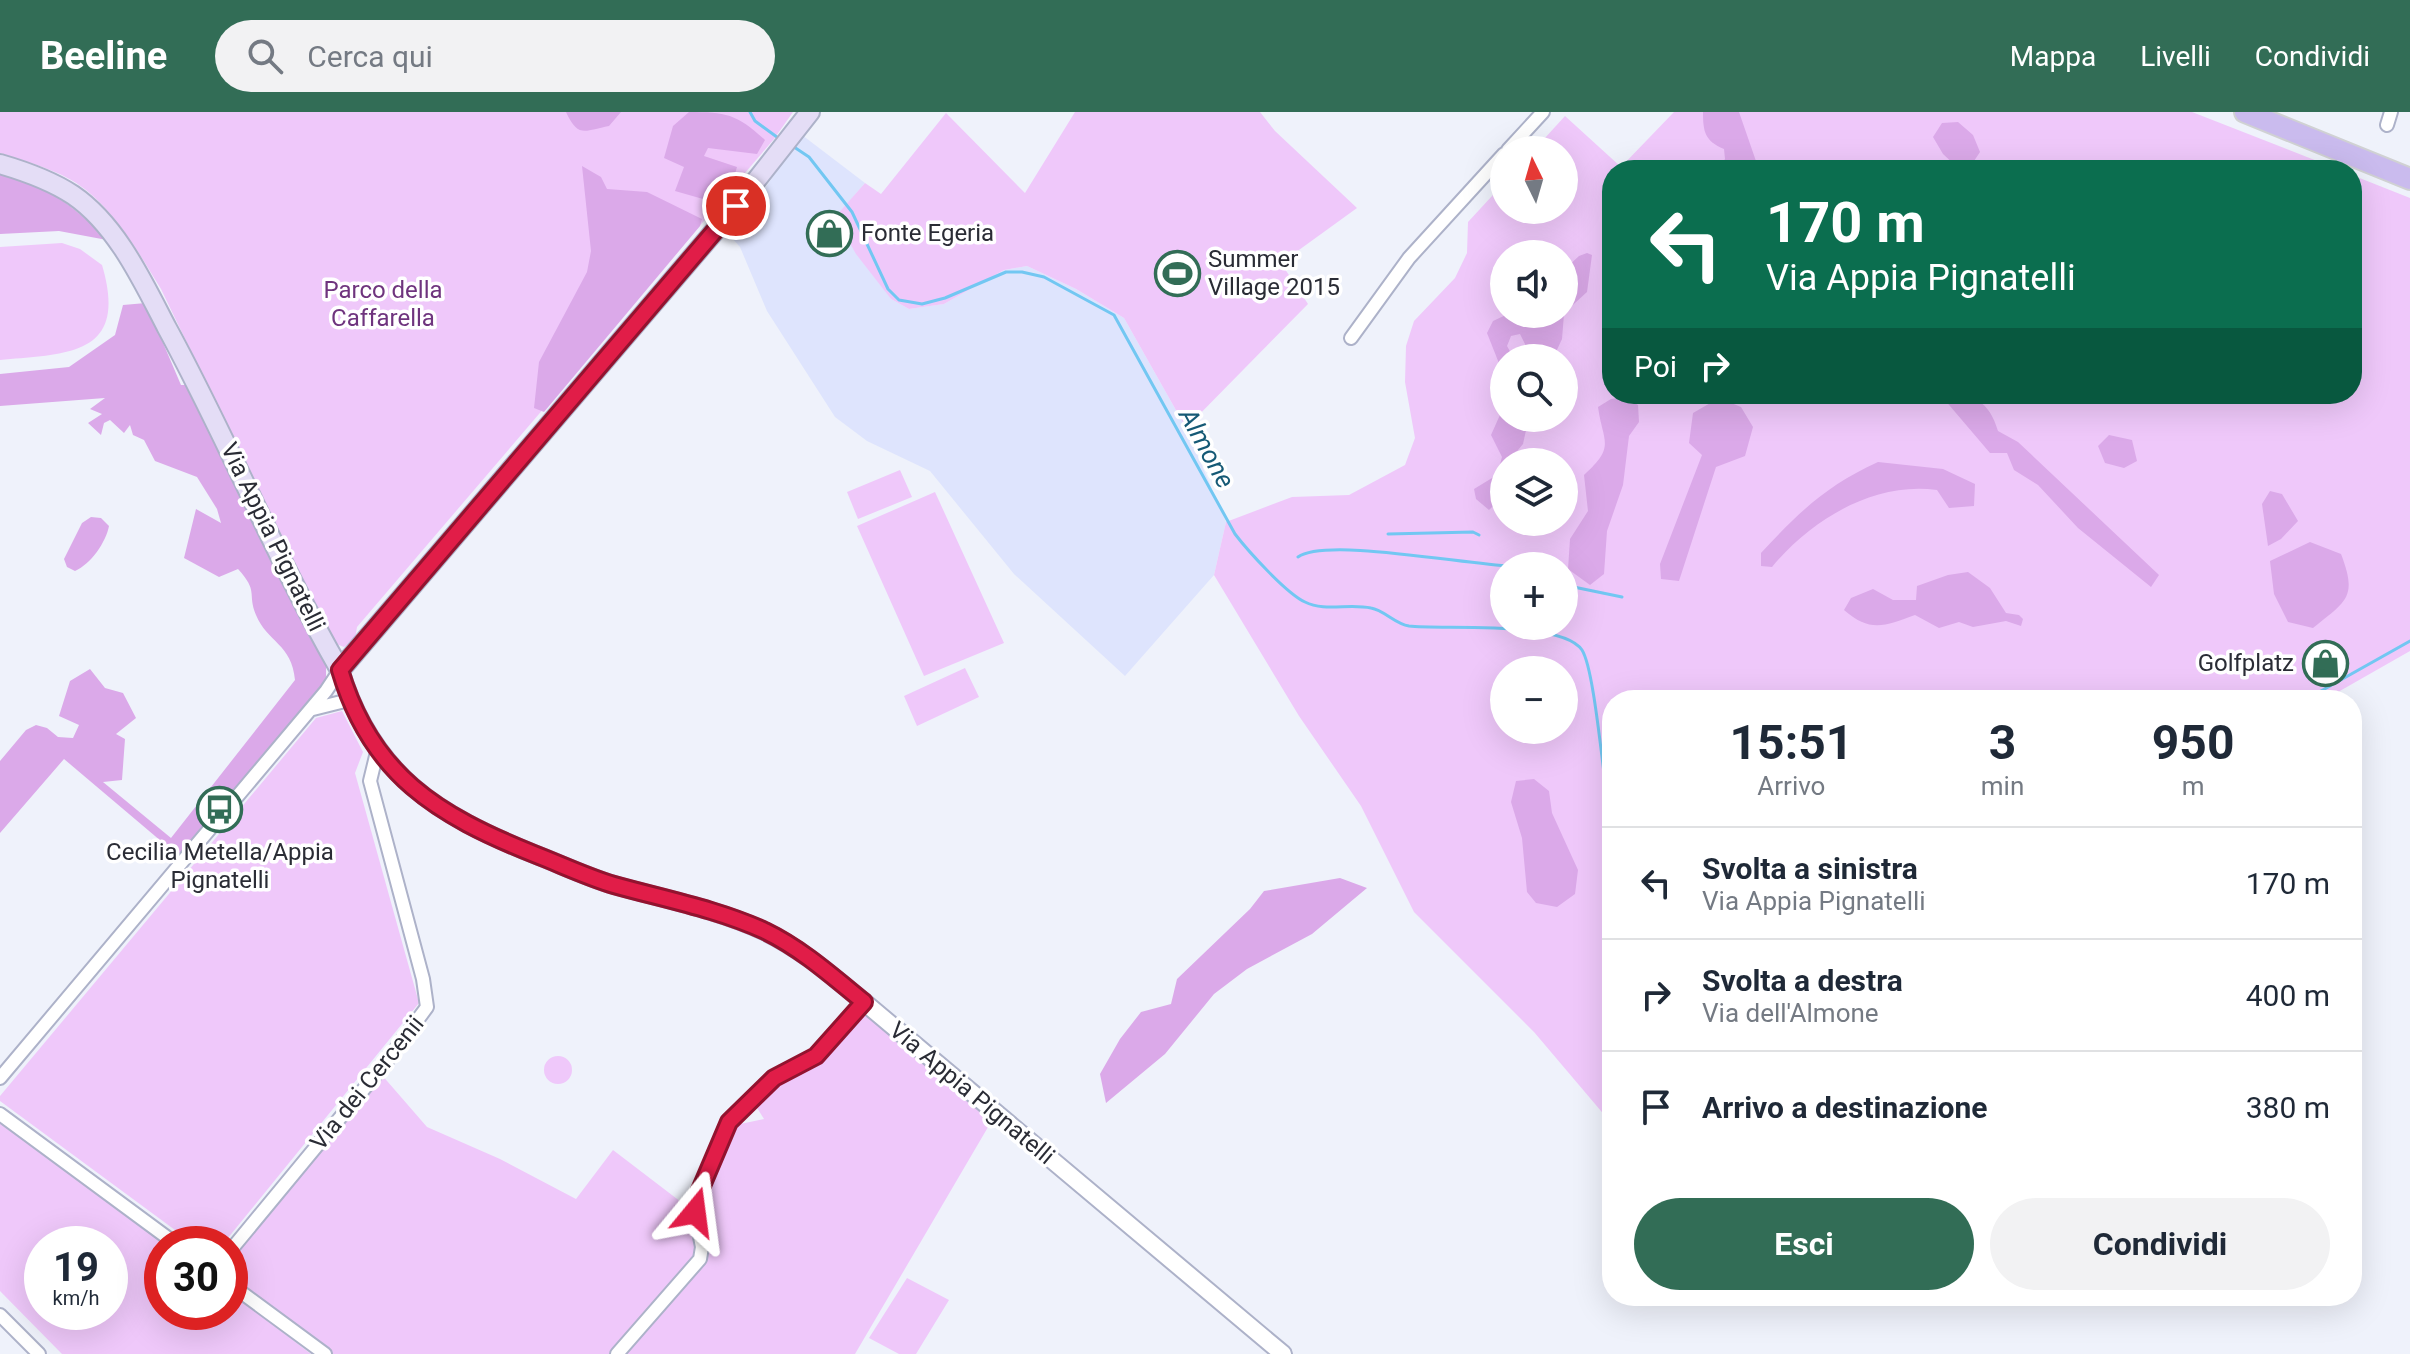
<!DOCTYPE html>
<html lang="it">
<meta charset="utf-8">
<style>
body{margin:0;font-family:Roboto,sans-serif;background:#f2f2f3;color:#1f2937;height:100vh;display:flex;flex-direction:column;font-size:30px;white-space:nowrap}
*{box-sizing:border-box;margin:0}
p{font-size:26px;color:#747a83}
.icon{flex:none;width:44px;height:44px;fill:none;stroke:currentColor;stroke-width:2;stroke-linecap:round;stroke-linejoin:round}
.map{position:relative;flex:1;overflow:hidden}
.panel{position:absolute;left:1602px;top:578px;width:760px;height:616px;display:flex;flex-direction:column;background:#fff;border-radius:32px;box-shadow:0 8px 32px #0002}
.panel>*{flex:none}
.top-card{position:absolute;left:1602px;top:48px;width:760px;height:244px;border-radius:32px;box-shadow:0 8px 32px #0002;background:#0b6e4f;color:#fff;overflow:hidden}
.needle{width:52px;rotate:355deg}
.controls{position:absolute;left:1490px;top:24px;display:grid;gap:16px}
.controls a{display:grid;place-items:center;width:88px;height:88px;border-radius:50%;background:#fff;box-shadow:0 8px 32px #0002;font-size:40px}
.speed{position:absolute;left:24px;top:1114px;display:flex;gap:16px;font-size:40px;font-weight:700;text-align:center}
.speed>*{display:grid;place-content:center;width:104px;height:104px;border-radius:50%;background:#fff;box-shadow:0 8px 32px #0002;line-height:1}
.speed small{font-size:20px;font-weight:400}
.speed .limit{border:12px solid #d22;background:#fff;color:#111}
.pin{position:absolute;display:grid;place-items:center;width:68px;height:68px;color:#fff;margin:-34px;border:4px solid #fff;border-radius:50%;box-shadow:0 2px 8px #0007}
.me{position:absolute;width:88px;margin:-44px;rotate:16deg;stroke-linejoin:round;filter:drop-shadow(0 0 6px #0008)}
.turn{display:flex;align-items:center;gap:28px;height:168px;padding:0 32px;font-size:36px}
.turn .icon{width:104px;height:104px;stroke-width:2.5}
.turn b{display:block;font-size:56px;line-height:68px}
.then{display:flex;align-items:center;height:76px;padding:0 32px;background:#0003;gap:16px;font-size:30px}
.eta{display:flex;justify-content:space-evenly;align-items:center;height:136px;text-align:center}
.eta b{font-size:48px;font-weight:700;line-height:56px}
.action{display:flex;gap:16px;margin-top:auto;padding:16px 32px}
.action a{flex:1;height:92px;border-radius:48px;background:#326d56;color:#fff;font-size:32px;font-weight:700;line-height:92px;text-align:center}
.action a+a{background:#f2f2f3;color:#1f2937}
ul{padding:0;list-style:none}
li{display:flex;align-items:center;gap:24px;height:112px;padding:0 32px;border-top:2px solid #e0e1e3}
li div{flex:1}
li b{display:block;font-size:30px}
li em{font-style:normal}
header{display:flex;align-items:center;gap:48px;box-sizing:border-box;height:112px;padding:0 40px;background:#326d56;color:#fff}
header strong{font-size:38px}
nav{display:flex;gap:44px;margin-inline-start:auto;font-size:28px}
.search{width:560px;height:72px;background:#f2f2f3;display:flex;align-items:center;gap:20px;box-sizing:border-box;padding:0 28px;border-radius:44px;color:#747a83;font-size:30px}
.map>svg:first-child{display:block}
.built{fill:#dee4fd}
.green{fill:#efc8fa;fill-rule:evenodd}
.forest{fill:#dba9e9}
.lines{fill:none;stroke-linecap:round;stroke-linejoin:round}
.stream{stroke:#72c7f2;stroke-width:3}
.minor-casing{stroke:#adb2c9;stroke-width:16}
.tertiary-casing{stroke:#adb2c9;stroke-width:20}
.secondary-casing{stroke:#adb2c9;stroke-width:22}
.primary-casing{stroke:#d0d1d3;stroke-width:24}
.minor{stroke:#fff;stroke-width:12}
.tertiary{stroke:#fff;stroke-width:16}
.secondary{stroke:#e4ddf6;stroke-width:18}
.primary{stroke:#cabbee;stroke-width:20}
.route-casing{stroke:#92132f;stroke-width:20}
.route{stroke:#e11d48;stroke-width:14}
.labels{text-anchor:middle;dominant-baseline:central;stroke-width:7;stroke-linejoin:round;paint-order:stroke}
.poi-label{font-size:24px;fill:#2a2c35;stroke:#fff;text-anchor:start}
.park-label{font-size:24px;fill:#6f347e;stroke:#fff}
.street-label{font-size:24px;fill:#2a2c35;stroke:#fff}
.water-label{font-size:26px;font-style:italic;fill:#155975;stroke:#fff}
</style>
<header>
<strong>Beeline</strong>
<div class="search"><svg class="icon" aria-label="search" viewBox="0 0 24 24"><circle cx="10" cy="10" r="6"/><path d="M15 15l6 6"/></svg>Cerca qui</div>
<nav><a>Mappa</a><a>Livelli</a><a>Condividi</a></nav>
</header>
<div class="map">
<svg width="2410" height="1242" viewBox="0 0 2410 1242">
<rect width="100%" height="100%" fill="#eff2fb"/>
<!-- built -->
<path class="built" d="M802,23L865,71L835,106L891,187L909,197L944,192L1004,158L1027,154L1076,177L1124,206L1186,316L1226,410L1214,463L1125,564L1014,462L930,359L867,329L835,305L767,199L740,135L731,125Z"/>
<!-- green -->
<path class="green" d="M0,0H793L774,27L357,515L355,527L344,535L331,530L161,177C140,143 117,103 86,78C61,58 29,51 0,41Z
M1075,0H1260L1275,19L1357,96L1281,151L1308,192L1186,316L1124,206L1076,177L1027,154L1004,158L944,192L909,197L891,187L856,142L835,105L865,71L881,82L946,1L1025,81Z
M1674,0H2192L2340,58H1612V282H2352V63L2410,86V539L2324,588H1612V1012L1534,920L1414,800L1361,694L1299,604L1214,463L1226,410L1292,385L1349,383L1405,353L1415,326L1405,270L1406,234L1414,209L1455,166L1467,141L1468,110L1504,71V98H1564V38H1534L1565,4L1621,55ZM1504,142H1564V202H1504ZM1504,246H1564V306H1504ZM1504,350H1564V410H1504ZM1504,454H1564V514H1504ZM1504,558H1564V618H1504Z
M62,131L80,137L102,153C129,244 68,242 0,248V135Z
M900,358L912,385L858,407L847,380Z
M935,380L1004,531L924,564L857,414Z
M965,556L979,585L917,614L904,584Z
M342,599L363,640L355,661L419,891L223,1132H194L0,989V984L316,606Z
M861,896L991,1010L855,1242H330L230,1163V1148L381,962L427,1015L500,1047L576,1087L613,1038L685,1093L699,1143L701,1075L726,1015L764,1007L754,991L784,962L811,952Z
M544 958a14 14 0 1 1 28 0a14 14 0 1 1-28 0Z
M0,1006L166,1132H162V1200H230V1180L311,1242H62L0,1179ZM42,1132H110V1200H42Z
M907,1166L949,1188L916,1242H899L869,1226Z"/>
<!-- forest -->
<path class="forest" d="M566,0H621L609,14C584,19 578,26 566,0Z
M689,0C726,0 737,2 765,28L757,42L708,36L704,44L737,55L732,72L703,87L675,79L684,55L664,46L673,14Z
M1703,0H1739L1757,52L1756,58H1718L1725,47L1724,37C1705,29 1703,20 1703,0Z
M1958,10L1973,23L1980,40L1972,52L1958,56L1943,42L1933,25L1942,11Z
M582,54L601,65L607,77L647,80L702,107L700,114L544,300L534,296L539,250L587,160L591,139Z
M0,62C52,78 69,89 107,128L59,119L0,122Z
M1587,141L1592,143L1587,180L1564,201V158L1579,144Z
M146,191L181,273H186L194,284L249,394L245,398L255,410L326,542V569L181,746L64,647L0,721V649L26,618L36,613L47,616L58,625L73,626L79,613L59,604L70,569L90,557L105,576L123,581L136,606L116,622L125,627L122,668L103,670L171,726L295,568C292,532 267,530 256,503C247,481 259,480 238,457L219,465L184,446L196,397L221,411L217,397L197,365L155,349L144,328L133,323L130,313L124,321L110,308L104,311L101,323L88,311L102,302L90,297L105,286L0,294V262L69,255L115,223L123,193Z
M1508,202H1564L1562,227L1556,240L1540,246L1526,234L1520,222L1511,224L1507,234L1512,243L1522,246H1504V264L1487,221L1493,209Z
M1944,282C1974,282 1989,289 1998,319L2018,330L2159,463L2151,475L2078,416L2038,373L2014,358L2007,341H1990L1944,287Z
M1625,285L1638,293L1639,310L1629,324L1623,373L1607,419L1604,462L1590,473L1568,457L1570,427L1588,399L1584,363C1616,334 1603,331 1598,295L1611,287Z
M1719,286L1741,295L1753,315L1745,344L1716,355L1679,469L1661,467L1660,452L1702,343L1689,331L1693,301Z
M1504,294V306H1527L1528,309L1523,332L1508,350H1504L1503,384L1489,398L1476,387L1474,377L1497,363L1502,345L1491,323Z
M2109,323L2132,328L2137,349L2124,356L2105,351L2098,334Z
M1878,350L1943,357L1975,372L1974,394L1949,396L1937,378C1874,369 1811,408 1772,455L1761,454V441C1798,401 1827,373 1878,350Z
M2270,379L2282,382L2298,409L2281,427L2268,434L2262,392Z
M91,405L101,406L109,414C106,430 91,452 75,459L67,455L64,447L82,411Z
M2310,430L2341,442C2358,486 2346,489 2313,516L2288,510L2274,482L2270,449Z
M1968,460L1990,476L2006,501L2019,503L2023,507L2021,514L2006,509L1973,515L1959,510L1939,516L1915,503C1885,514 1870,521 1844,498L1851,486L1873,477L1893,488H1916L1917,474L1948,463Z
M1534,667L1549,679L1552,701L1578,758L1575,782L1557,795L1536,791L1527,780L1522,726L1511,690L1516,669Z
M1340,766L1367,776L1312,822L1247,857L1214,882L1165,942L1106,991L1100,962L1120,927L1141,900L1171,892L1177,867L1250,797L1264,779Z"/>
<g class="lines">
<!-- stream -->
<path class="stream" d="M750,0L755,9L781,28
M791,33L809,45L852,100L888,177L899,188L922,192L945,186L1006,160H1022L1044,165L1114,203L1235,422C1248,439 1286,481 1305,490C1325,500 1349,491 1371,496C1384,498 1395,512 1409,514C1443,518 1562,508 1582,538C1594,557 1602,654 1607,682L1612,698
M1388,422L1473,420L1479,423
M1298,445C1326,425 1468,453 1510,454
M1564,473L1622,485
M2305,588L2410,529"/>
<defs>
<path id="minor" d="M2387,13L2391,0
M1508,38L1543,0
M1351,226L1409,146L1504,42
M313,597L349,588
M0,966L326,579L340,558
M0,1002L176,1132
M230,1139L387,949L427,895L423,867L370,669L377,640
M230,1172L325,1242
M0,1203L39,1242
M617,1242L700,1147L702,1135L696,1105V1087L726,1015L774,966L816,944L864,890"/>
<path id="tertiary" d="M340,558C372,663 437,703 534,742C560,752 587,765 614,773C664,787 717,797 764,819C802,837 832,864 864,890L1283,1242"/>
<path id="secondary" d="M0,52C24,59 52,69 73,83C117,113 143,170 167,216C228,328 276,447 340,558L736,94L810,0"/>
<path id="primary" d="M2245,0L2410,67"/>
</defs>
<!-- minor casing -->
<use href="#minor" class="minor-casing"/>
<!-- tertiary casing -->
<use href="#tertiary" class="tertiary-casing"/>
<!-- secondary casing -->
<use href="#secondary" class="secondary-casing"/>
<!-- primary casing -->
<use href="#primary" class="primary-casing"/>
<!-- minor -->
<use href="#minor" class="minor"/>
<!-- tertiary -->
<use href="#tertiary" class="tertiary"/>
<!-- secondary -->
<use href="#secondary" class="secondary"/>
<!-- primary -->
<use href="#primary" class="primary"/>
</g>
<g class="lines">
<defs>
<path id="route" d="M695,1100L698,1083L729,1010L774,966L816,944L864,890C832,864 802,837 765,819C717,797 664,787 614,773C587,765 560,752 534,742C437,703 371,663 340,558L736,94"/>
</defs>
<!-- route casing -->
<use href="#route" class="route-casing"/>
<!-- route -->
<use href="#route" class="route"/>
</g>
<!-- icons -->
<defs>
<symbol id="shop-ring" viewBox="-11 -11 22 22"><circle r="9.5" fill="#fff" stroke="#326d56" stroke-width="1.5"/><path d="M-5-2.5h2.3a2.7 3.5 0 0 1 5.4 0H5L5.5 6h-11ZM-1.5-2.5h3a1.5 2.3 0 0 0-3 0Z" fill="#326d56"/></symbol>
<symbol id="stadium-ring" viewBox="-11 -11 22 22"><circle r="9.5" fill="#fff" stroke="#326d56" stroke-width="1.5"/><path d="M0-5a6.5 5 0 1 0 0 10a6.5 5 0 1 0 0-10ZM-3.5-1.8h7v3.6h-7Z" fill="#326d56"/></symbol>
<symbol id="bus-ring" viewBox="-11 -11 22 22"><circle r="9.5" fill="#fff" stroke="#326d56" stroke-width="1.5"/><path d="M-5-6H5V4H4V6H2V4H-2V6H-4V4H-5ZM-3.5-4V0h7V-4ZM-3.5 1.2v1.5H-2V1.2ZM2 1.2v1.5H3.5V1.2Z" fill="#326d56"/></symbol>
</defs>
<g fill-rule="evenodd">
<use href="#shop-ring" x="804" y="96" width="51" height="51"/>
<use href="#stadium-ring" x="1152" y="136" width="51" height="51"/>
<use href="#shop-ring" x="2300" y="526" width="51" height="51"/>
<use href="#bus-ring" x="194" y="672" width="51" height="51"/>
</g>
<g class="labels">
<!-- poi labels -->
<g class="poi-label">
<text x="861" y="121">Fonte Egeria</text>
<text x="1208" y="147">Summer<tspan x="1208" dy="28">Village 2015</tspan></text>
<text x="2294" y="551" text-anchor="end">Golfplatz</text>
<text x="220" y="740" text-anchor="middle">Cecilia Metella/Appia<tspan x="220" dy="28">Pignatelli</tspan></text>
</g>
<!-- park labels -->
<g class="park-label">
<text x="383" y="178">Parco della<tspan x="383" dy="28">Caffarella</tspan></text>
</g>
<!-- street labels -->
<g class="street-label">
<text transform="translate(273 425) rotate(64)">Via Appia Pignatelli</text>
<text transform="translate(367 971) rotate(-51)">Via dei Cercenii</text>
<text transform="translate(972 981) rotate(40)">Via Appia Pignatelli</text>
</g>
<!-- water labels -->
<g class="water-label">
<text transform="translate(1207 336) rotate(61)">Almone</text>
</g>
</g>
</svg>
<div class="controls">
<a><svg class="needle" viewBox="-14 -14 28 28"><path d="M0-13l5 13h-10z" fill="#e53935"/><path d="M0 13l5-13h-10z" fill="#747a83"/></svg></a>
<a><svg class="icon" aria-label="sound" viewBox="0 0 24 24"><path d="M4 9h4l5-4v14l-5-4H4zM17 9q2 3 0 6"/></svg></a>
<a><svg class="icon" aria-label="search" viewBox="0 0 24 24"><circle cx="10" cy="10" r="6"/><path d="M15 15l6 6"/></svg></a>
<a><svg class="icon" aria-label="layers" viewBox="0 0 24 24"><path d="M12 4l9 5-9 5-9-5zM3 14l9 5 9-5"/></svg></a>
<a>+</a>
<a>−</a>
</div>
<div class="speed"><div>19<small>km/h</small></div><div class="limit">30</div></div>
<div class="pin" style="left:736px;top:94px;background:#d93025"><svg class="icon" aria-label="arrive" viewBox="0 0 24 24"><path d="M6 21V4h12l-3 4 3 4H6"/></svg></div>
<svg class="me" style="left:695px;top:1100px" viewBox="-20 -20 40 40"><path d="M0-17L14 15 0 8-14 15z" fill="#e11d48" stroke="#fff" stroke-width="4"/></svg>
<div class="top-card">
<div class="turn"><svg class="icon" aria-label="left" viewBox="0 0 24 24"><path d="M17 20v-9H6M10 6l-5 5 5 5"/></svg><div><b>170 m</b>Via Appia Pignatelli</div></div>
<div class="then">Poi<svg class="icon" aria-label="right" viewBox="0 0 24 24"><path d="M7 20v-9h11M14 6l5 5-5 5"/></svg></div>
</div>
<section class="panel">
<div class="eta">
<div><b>15:51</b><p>Arrivo</p></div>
<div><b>3</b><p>min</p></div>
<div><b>950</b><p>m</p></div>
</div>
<ul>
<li><svg class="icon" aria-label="left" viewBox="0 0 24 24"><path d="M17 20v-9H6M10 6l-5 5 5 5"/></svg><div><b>Svolta a sinistra</b><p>Via Appia Pignatelli</p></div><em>170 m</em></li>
<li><svg class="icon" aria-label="right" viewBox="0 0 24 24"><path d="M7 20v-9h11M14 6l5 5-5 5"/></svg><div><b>Svolta a destra</b><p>Via dell'Almone</p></div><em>400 m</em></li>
<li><svg class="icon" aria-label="arrive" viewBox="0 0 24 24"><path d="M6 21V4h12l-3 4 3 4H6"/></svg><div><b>Arrivo a destinazione</b></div><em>380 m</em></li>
</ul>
<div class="action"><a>Esci</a><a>Condividi</a></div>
</section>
</div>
